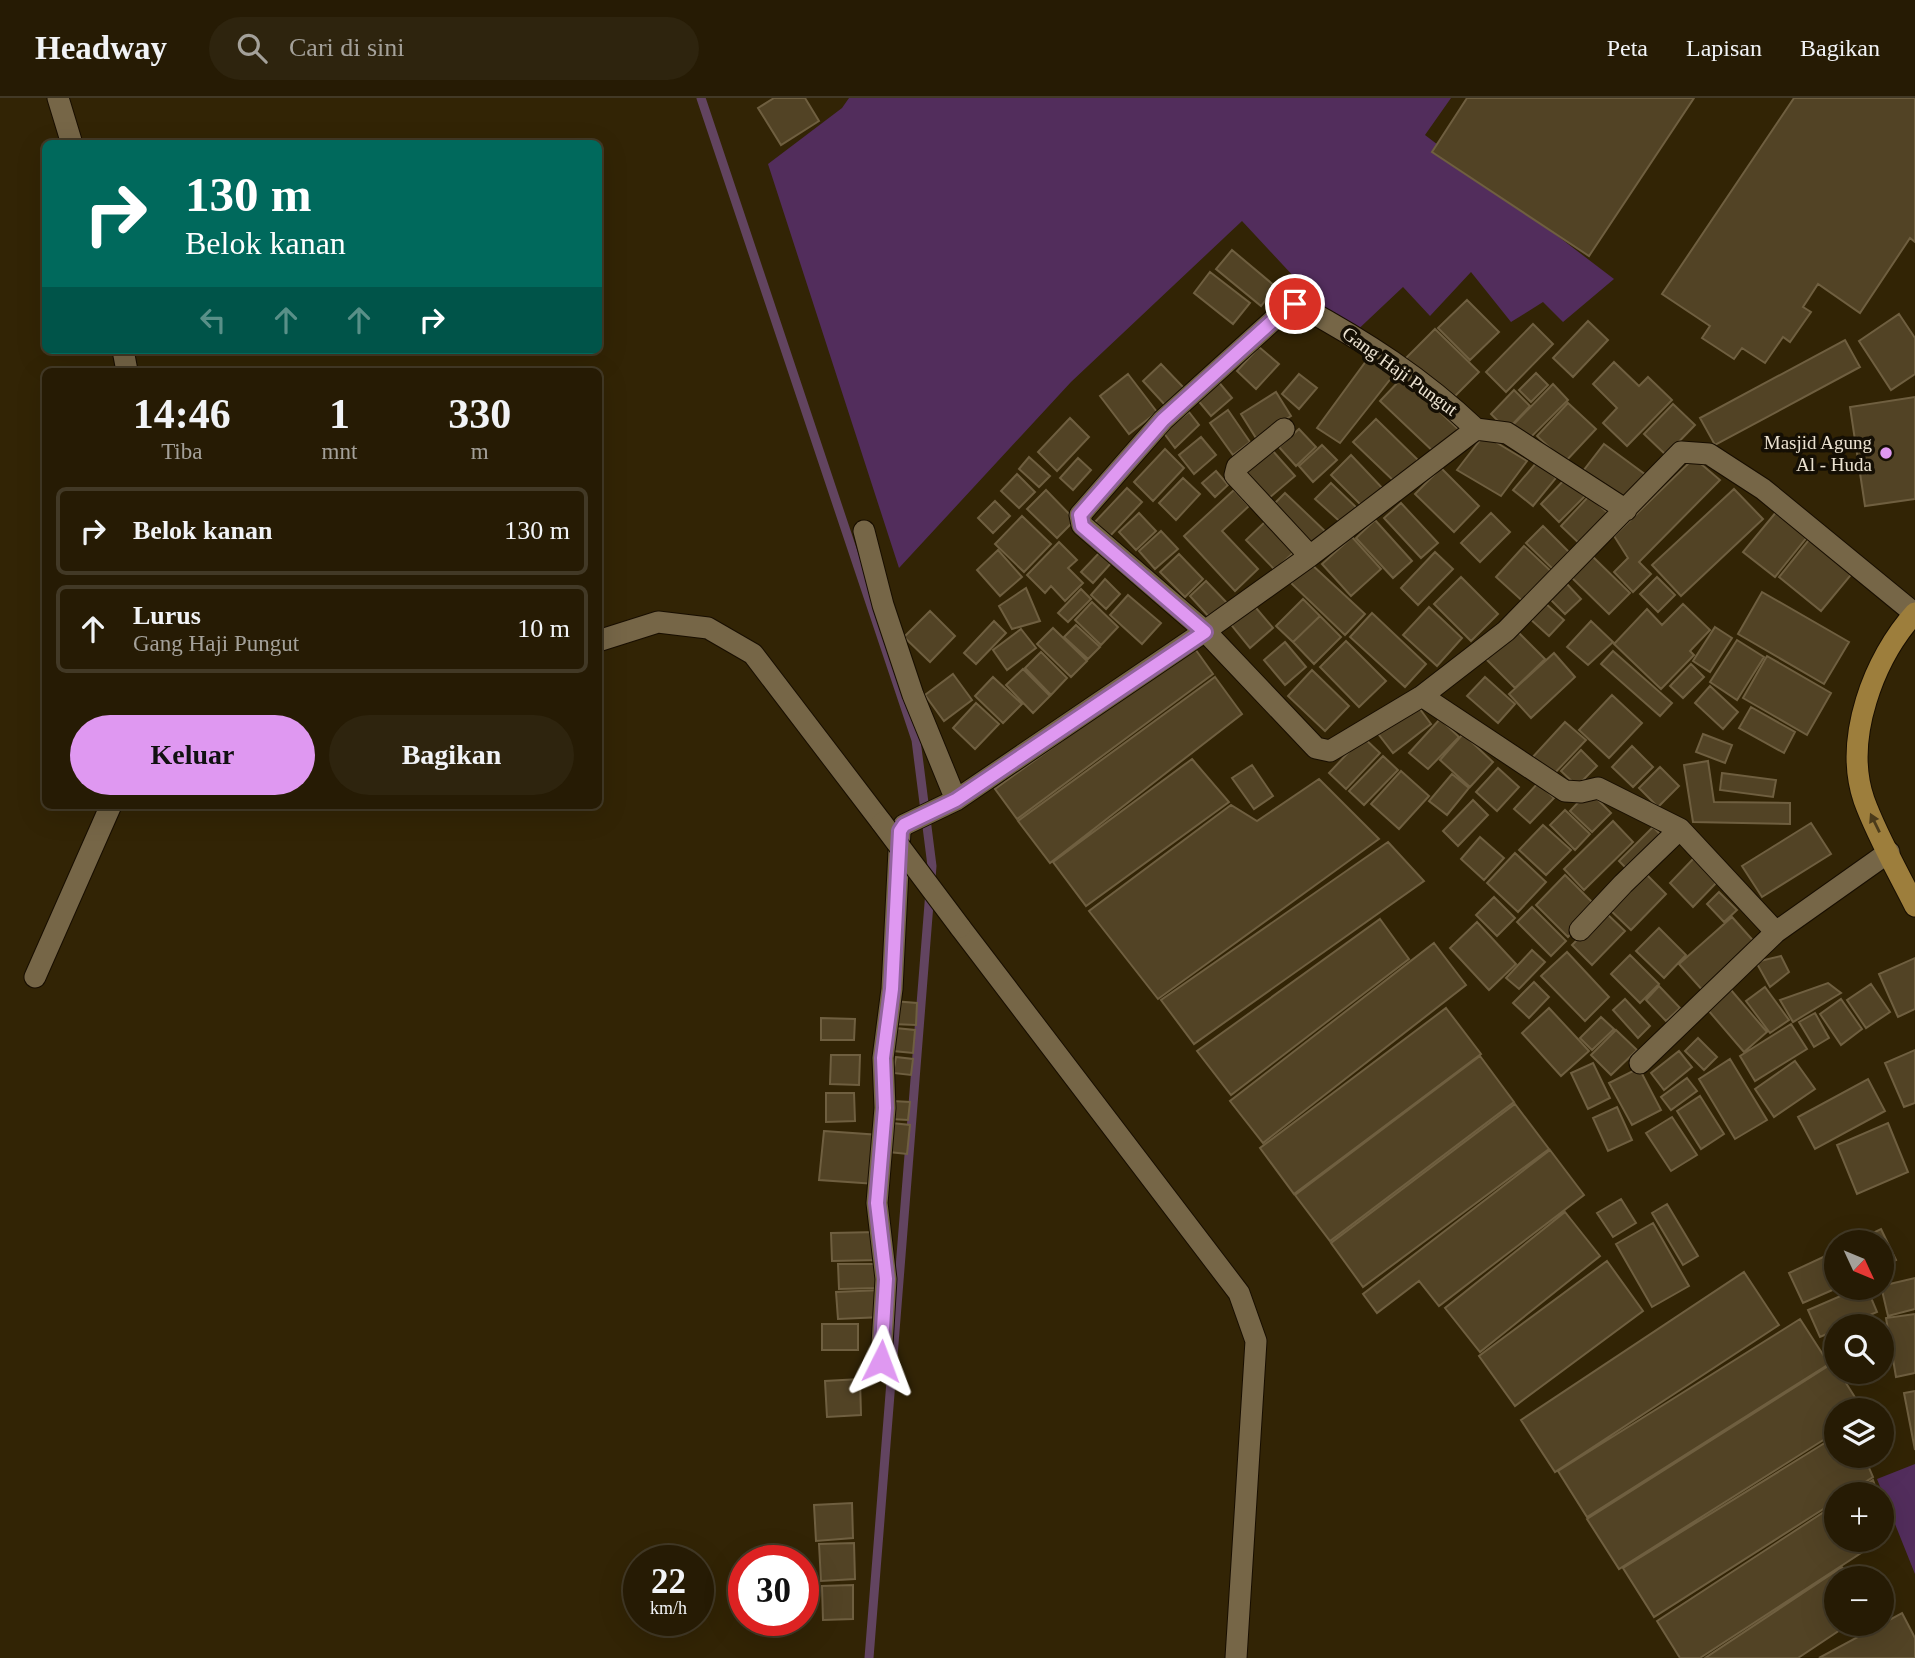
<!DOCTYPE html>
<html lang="id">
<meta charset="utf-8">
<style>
body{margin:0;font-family:"Times New Roman",serif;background:#2e240e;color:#f1f3f6;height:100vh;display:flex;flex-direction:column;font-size:26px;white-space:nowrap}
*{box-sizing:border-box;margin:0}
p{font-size:23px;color:#a4a19a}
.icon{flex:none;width:38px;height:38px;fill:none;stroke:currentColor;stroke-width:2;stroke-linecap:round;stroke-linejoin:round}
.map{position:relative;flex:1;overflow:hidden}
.sheet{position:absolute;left:42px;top:270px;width:560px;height:441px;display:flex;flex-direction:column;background:#261b04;border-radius:10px;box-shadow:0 7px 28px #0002,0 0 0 2px #423926}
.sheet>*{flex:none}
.guide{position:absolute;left:42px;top:42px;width:560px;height:214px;border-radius:10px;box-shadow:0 7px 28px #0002,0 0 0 2px #423926;background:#00695c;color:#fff;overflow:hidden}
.needle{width:46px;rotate:134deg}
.buttons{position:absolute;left:1824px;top:1132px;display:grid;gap:14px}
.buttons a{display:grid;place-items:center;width:70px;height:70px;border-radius:50%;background:#261b04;box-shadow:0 7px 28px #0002,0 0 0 2px #423926;font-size:35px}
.speed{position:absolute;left:623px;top:1447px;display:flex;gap:14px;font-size:35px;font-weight:700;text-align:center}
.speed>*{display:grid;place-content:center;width:91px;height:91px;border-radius:50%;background:#261b04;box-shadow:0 7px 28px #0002,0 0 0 2px #423926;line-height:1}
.speed small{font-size:18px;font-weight:400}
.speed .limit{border:10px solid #d22;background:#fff;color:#111}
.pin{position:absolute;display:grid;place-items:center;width:60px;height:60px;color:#fff;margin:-30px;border:4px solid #fff;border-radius:50%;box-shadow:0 2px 7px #0007}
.me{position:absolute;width:77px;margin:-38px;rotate:3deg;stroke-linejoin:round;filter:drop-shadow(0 0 5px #0008)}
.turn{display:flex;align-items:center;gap:24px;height:147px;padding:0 28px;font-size:32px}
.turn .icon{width:91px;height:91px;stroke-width:2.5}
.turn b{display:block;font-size:49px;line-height:60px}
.lanes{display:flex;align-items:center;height:66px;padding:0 28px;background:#0003;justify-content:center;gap:35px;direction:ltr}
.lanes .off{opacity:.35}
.eta{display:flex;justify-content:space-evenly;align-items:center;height:119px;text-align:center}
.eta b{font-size:42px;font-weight:600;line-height:49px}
.button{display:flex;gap:14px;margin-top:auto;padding:14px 28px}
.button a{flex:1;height:80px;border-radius:42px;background:#df98f1;color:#111;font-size:28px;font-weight:600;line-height:80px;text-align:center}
.button a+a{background:#2e240e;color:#f1f3f6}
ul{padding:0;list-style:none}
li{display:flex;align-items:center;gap:21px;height:88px;margin:0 14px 10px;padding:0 14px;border:4px solid #423926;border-radius:10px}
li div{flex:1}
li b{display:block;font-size:26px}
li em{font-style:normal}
header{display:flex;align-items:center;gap:42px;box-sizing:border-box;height:98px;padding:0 35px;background:#261b04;border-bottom:2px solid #423926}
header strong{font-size:33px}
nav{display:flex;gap:38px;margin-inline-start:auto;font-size:24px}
.search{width:490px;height:63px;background:#2e240e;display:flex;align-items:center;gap:18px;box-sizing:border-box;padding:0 24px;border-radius:38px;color:#a4a19a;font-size:26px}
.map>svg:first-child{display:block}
.green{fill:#522d5c}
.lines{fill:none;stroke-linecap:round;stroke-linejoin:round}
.stream{stroke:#624460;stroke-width:9}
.building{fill:#524325;stroke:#6f5f40;stroke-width:2}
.minor-casing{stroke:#180e00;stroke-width:23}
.major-casing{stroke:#180e00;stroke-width:23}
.minor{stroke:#766647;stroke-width:21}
.major{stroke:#9d7e3c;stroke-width:21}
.minor-bridge-casing{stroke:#180e00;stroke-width:23;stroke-linecap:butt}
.minor-bridge{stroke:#766647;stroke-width:21}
.oneway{fill:#4b3b1a}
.route-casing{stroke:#91639d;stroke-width:18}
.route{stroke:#df98f1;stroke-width:12}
.poi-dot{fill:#df98f1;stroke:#150f04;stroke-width:2.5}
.labels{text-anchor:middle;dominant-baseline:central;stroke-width:7;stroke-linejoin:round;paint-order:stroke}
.street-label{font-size:19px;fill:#ebe2d1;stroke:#150f04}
.poi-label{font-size:19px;fill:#ebe2d1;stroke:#150f04;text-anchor:end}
</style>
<header>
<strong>Headway</strong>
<div class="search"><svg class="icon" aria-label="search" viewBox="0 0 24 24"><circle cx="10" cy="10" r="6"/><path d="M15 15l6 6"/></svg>Cari di sini</div>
<nav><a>Peta</a><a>Lapisan</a><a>Bagikan</a></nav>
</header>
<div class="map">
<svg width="1915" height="1560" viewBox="0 0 1915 1560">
<rect width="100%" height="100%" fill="#322405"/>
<!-- green -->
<path class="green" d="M849,0H1451L1425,37L1614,181L1563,224L1543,204L1511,224L1471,174L1430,218L1403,189L1350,239L1242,123L1071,284L899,470L768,66L842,10Z
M1915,1366V1476L1877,1381Z"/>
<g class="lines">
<!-- stream -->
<path class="stream" d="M701,0L916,642L932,768L869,1560"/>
</g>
<!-- building -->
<path class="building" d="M774,0H805L819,23L781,47L758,10Z
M1467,0H1694L1589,158L1432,54Z
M1794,0H1915V144L1910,140L1860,215L1818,186L1803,209L1811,214L1790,244L1783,239L1765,265L1742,250L1734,261L1702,240L1710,228L1662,196Z
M1232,152L1276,189L1261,208L1216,171Z
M1210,174L1250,205L1233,226L1194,195Z
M1467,202L1499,234L1470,262L1438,230Z
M1899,216L1915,240V276L1891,292L1859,243Z
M1588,223L1608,242L1573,279L1553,260Z
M1533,226L1553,246L1506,294L1486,274Z
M1435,231L1479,274L1449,304L1405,261Z
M1845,242L1860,269L1715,347L1700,320Z
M1259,249L1279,266L1256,291L1237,273Z
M1372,255L1396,274L1340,345L1317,330Z
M1614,264L1639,288L1648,279L1672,302L1627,348L1603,325L1617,310L1593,286Z
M1161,266L1184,290L1166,308L1143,283Z
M1536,275L1548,287L1531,304L1519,292Z
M1128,276L1157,314L1129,336L1100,298Z
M1299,276L1317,290L1299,311L1282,296Z
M1403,279L1460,333L1437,357L1380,303Z
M1217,282L1232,300L1211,318L1196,300Z
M1553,286L1568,302L1526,344L1510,330Z
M1514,292L1530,308L1507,332L1491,316Z
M1276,294L1291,318L1256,340L1241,316Z
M1915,299V401L1865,408L1850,309Z
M1568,305L1596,331L1565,364L1537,338Z
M1673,306L1695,327L1666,357L1644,336Z
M1228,312L1250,344L1233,357L1210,325Z
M1189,314L1199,327L1175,350L1163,334Z
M1070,320L1089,339L1057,373L1038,354Z
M1376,321L1418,362L1396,385L1353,344Z
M1299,331L1316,349L1296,368L1279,349Z
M1484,337L1527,363L1501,398L1457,372Z
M1201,339L1216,357L1194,376L1179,357Z
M1604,346L1646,377L1624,406L1580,377Z
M1322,347L1337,362L1313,384L1299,368Z
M1165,351L1184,370L1153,403L1134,384Z
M1272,352L1295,378L1268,401L1245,376Z
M1351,357L1386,394L1367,413L1331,377Z
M1029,359L1050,378L1039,389L1019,371Z
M1078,360L1091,372L1073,392L1060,380Z
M1694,360L1720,382L1639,464L1651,476L1633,494L1614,474L1628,460L1614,438Z
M1537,364L1556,380L1533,408L1513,392Z
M1441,370L1479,408L1454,434L1415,396Z
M1216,373L1228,387L1215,399L1202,385Z
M1017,376L1035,394L1019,410L1001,393Z
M1183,380L1200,396L1176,422L1159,405Z
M1566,380L1585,398L1559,424L1541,406Z
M1331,385L1360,413L1345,428L1315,401Z
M1127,390L1142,404L1109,439L1094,425Z
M1734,391L1763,421L1681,498L1652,467Z
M1046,392L1075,422L1057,440L1027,411Z
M1234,392L1249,408L1222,433L1258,471L1235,493L1184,438Z
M1285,395L1327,435L1313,450L1271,409Z
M1589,398L1610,417L1582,448L1561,428Z
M995,403L1010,418L993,435L978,420Z
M1401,405L1438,445L1421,460L1384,420Z
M1777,413L1808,438L1775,479L1743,454Z
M1139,415L1156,433L1136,452L1119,434Z
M1491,415L1510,434L1480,464L1461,445Z
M1022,418L1051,446L1024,474L995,446Z
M1375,422L1412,463L1393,480L1356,440Z
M1265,424L1294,454L1275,472L1246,442Z
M1543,428L1574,459L1557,475L1526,445Z
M1161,433L1178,451L1155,471L1139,453Z
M1812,438L1855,472L1821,513L1779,479Z
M1352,439L1381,471L1351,498L1322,466Z
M1059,444L1077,462L1068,470L1083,485L1065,503L1051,488L1045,495L1027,477Z
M1524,448L1555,477L1527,507L1496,479Z
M998,452L1022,479L1000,498L977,472Z
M1102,452L1113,463L1093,485L1081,474Z
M1435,454L1453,471L1418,507L1401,490Z
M1179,456L1203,481L1185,499L1160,474Z
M1591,457L1630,495L1609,516L1571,479Z
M1310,465L1365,516L1345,537L1291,485Z
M1461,479L1498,516L1471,543L1434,506Z
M1657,479L1675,497L1658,514L1640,496Z
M1105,481L1120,496L1106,511L1091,497Z
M1206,483L1228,506L1211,521L1190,498Z
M1566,485L1581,501L1565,516L1550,501Z
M1026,490L1040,523L1012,531L999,508Z
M1081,491L1091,501L1068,524L1058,515Z
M1762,494L1849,544L1824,586L1738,536Z
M1128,497L1161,525L1142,546L1110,517Z
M1303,501L1320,518L1293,544L1276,528Z
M1092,504L1118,529L1101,547L1075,522Z
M1251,504L1273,530L1250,550L1228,523Z
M1544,504L1564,522L1549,538L1529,520Z
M1683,506L1710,532L1690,553L1694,557L1661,591L1614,546L1647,511L1662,527Z
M1429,509L1462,540L1437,568L1403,537Z
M930,513L955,538L930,564L904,539Z
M1372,515L1426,566L1405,589L1350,539Z
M1320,518L1341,539L1314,566L1293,544Z
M994,523L1006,535L976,566L964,555Z
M1591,523L1613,544L1588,567L1567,549Z
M1076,527L1100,549L1088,561L1064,539Z
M1715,529L1732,540L1710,574L1693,563Z
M1053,530L1087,563L1071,579L1037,546Z
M1021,531L1036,550L1007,572L993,552Z
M1515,531L1545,561L1515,590L1485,560Z
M1737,542L1764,559L1737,602L1710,584Z
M1346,543L1386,583L1359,609L1320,569Z
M1285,544L1306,569L1285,587L1264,562Z
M1193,548L1213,576L1017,721L995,691Z
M1613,553L1672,605L1660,618L1601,566Z
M1041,554L1067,580L1051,597L1025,570Z
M1554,555L1575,579L1531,620L1509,596Z
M1767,558L1831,595L1807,637L1743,600Z
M1691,566L1704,579L1683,600L1670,588Z
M1023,571L1050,598L1033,615L1006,587Z
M1312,572L1349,608L1325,633L1288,598Z
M953,576L972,602L944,623L925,597Z
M993,579L1022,606L1003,625L975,598Z
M1215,579L1242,616L1050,765L1018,723Z
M1485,579L1515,606L1498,625L1467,598Z
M1710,588L1738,614L1723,631L1695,605Z
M1612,597L1642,625L1609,660L1579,632Z
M976,605L999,626L975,651L953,630Z
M1417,607L1431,626L1393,655L1376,633Z
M1751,609L1795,634L1784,655L1739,630Z
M1440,621L1459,639L1428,671L1409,655Z
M1565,624L1586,642L1550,680L1530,662Z
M1463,636L1493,664L1470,689L1440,662Z
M1703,636L1732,647L1725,665L1696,654Z
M1363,639L1380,655L1346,691L1329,675Z
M1632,648L1653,669L1633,689L1612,669Z
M1581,652L1597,668L1577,688L1561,673Z
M1383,658L1398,672L1364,707L1349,693Z
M1192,661L1229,704L1086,808L1053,764Z
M1708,663L1714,704L1790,705V726L1693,724L1684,667Z
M1252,667L1273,698L1254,711L1232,680Z
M1660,669L1679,688L1658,709L1639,690Z
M1498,670L1519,689L1497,713L1476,694Z
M1401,673L1429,698L1399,731L1371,706Z
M1722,675L1776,682L1773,699L1720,692Z
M1452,676L1469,690L1447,717L1429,703Z
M1319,681L1379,741L1158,901L1089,813L1231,707L1257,723Z
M1538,685L1554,700L1530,725L1514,711Z
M1589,693L1611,715L1592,734L1570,713Z
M1473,702L1488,717L1458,748L1443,733Z
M1565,712L1590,736L1575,752L1550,727Z
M1613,723L1633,744L1584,792L1564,771Z
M1811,725L1831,756L1762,799L1742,768Z
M1543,727L1571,752L1546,777L1519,752Z
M1653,729L1664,740L1630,774L1619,763Z
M1480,739L1504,760L1484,782L1461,761Z
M1388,744L1424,783L1194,946L1161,902Z
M1515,755L1546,784L1518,814L1487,785Z
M1695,759L1719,782L1693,809L1670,785Z
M1641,771L1666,796L1631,832L1606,808Z
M1565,777L1597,809L1568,839L1536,807Z
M1719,794L1737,812L1724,824L1707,806Z
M1494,799L1515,820L1497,838L1476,817Z
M1532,809L1566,843L1551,858L1517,824Z
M1605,814L1625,833L1592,867L1572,847Z
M1732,819L1758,848L1705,895L1679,866Z
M1380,821L1409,861L1231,997L1197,953Z
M1477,824L1516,866L1489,892L1450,850Z
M1659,830L1686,857L1664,880L1636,853Z
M1434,845L1466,887L1263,1045L1230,1003Z
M1532,852L1545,864L1519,891L1506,880Z
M1567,854L1609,899L1585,923L1541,878Z
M1630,857L1659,886L1640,905L1611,876Z
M1781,858L1789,874L1770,889L1756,864Z
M1915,860V911L1898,919L1879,876Z
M1534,884L1549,899L1529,920L1513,905Z
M1725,885L1767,934L1744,954L1702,905Z
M1828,885L1841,895L1793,924L1780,902Z
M1871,886L1890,914L1866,930L1847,902Z
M1659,888L1680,910L1666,923L1646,902Z
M1765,889L1789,922L1770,935L1746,903Z
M1625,901L1650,928L1638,940L1613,912Z
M1841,901L1862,931L1841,947L1820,916Z
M893,903L917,905L916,927L892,926Z
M1446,910L1481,956L1294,1096L1260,1050Z
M1549,910L1589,953L1561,978L1522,935Z
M1815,915L1829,940L1814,949L1799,924Z
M1601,919L1614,931L1592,952L1580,940Z
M821,920L855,921L854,942H821Z
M1791,926L1807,951L1755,983L1740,958Z
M895,930L915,932L913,955L893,953Z
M1616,932L1637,952L1611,977L1591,957Z
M1698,940L1717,959L1704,972L1685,953Z
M1915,952V1005L1904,1009L1885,965Z
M1679,953L1692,969L1664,992L1651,975Z
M831,957H860L859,987L830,986Z
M1480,958L1514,1004L1330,1143L1295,1097Z
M896,959L913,961L911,977L893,975Z
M1730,961L1767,1022L1735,1041L1699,981Z
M1795,963L1815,991L1774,1019L1755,991Z
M1593,965L1610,1000L1588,1011L1571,975Z
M1639,970L1661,1012L1632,1027L1609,985Z
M1687,980L1697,993L1671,1012L1661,999Z
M1868,981L1885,1013L1815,1051L1798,1019Z
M826,995H854L855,1023L826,1024Z
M1700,998L1724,1036L1701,1051L1677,1013Z
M892,1003L910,1004L908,1022L890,1021Z
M1515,1006L1549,1051L1363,1189L1331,1145Z
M1617,1009L1632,1042L1608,1053L1593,1020Z
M1672,1019L1697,1057L1671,1073L1646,1035Z
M892,1025L910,1027L907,1056L889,1054Z
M1888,1025L1908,1074L1857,1096L1837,1047Z
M824,1033L880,1037L876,1086L819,1082Z
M1550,1052L1584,1097L1439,1208L1419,1183L1377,1215L1363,1196Z
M1621,1101L1636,1125L1613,1139L1597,1115Z
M1667,1106L1698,1158L1683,1167L1652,1115Z
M1565,1114L1600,1158L1480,1254L1445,1210Z
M1653,1125L1689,1188L1652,1209L1616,1146Z
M1881,1131L1896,1162L1881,1169V1144H1860L1858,1142Z
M877,1134L878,1162L832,1163L831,1135Z
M1836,1153L1837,1190L1803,1205L1789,1175Z
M1607,1163L1643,1213L1515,1308L1479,1258Z
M838,1166H878L879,1190L839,1191Z
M1744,1174L1779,1227L1555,1374L1521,1322Z
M1915,1180V1211L1888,1218L1881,1188Z
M1859,1190H1867L1877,1214L1844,1228H1836V1232L1820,1239L1808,1212Z
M882,1192L883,1219L838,1221L836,1194Z
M1915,1216V1275L1896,1279L1886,1220Z
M1800,1221L1829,1266L1587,1419L1558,1373Z
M822,1226H858V1252H822Z
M1833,1265L1836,1274H1839L1863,1312H1836V1334L1619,1471L1587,1421Z
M860,1281L861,1317L827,1319L825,1283Z
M1915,1293V1352L1904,1295Z
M1836,1338V1358H1864L1873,1379L1846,1396H1836V1403L1654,1519L1623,1470Z
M1873,1382L1878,1396H1850Z
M852,1405L853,1440L816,1443L814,1407Z
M1836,1406V1442H1881L1700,1560H1680L1657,1523Z
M1881,1408L1890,1436L1881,1442Z
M854,1445L855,1481L821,1483L819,1446Z
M1842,1469L1850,1480H1836V1526H1849L1798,1560H1705Z
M853,1487V1521L823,1522L822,1488Z
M1902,1515L1915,1540V1560H1819Z"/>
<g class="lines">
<defs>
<path id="minor" d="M58,0L72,46
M123,252L127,273
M1284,331L1237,369L1235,377L1310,458
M1476,331C1422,280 1365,243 1300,208L1290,207L1163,322L1080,417L1082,427L1205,533L1310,458L1476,331L1507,335L1626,412
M864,433L883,507L913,597L956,702
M598,543L658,524L708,530L753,556L882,725
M1422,598L1565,693L1581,694L1598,690L1680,731L1776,834
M960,829L1239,1195L1256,1243L1236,1560
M1580,832L1623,786L1680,731
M35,879L111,707
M1640,965L1776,834L1889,754
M881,1263L886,1181L877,1105L885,1010L883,960L892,891L900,733L904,727L956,702L1205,533L1316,650L1330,653L1422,598L1506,533L1681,354L1709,356L1763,391L1914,515"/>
<path id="major" d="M1915,515C1874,560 1843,641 1864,702C1877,738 1898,774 1915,808"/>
</defs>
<!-- minor casing -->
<use href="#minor" class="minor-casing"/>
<!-- major casing -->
<use href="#major" class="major-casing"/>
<!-- minor -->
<use href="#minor" class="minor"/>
<!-- major -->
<use href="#major" class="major"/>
<defs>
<path id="minor-bridge" d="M882,725L960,829"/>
</defs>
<!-- minor-bridge casing -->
<use href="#minor-bridge" class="minor-bridge-casing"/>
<!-- minor-bridge -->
<use href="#minor-bridge" class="minor-bridge"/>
</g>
<!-- one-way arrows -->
<defs><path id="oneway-solid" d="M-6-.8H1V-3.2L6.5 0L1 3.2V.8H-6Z" transform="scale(1.75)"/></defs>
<use class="oneway" href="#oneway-solid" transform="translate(1875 725) rotate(-116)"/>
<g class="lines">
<defs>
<path id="route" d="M881,1263L886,1181L877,1105L885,1010L883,960L892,891L900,733L904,727L956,702L1205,534L1082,428L1080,417L1163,322L1290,207L1295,206"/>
</defs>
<!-- route casing -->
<use href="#route" class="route-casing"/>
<!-- route -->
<use href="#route" class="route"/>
</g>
<!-- markers -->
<circle class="poi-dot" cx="1886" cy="355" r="7"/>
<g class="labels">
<!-- street labels -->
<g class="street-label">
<text transform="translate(1400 273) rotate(36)">Gang Haji Pungut</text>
</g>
<!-- poi labels -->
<g class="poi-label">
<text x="1872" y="344">Masjid Agung<tspan x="1872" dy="22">Al - Huda</tspan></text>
</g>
</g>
</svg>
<div class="buttons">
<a><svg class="needle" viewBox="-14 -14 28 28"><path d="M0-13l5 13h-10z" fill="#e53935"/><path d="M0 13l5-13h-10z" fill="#a4a19a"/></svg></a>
<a><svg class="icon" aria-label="search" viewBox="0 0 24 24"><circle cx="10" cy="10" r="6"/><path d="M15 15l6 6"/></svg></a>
<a><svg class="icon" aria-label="layers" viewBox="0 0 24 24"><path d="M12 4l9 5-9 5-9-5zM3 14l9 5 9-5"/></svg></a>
<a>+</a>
<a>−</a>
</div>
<div class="speed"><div>22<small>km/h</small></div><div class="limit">30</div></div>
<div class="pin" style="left:1295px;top:206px;background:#d93025"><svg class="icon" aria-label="arrive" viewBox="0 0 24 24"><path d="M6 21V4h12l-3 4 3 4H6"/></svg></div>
<svg class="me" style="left:881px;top:1263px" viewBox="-20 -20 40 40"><path d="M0-17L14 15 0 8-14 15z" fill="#df98f1" stroke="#fff" stroke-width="4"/></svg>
<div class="guide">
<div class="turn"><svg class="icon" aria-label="right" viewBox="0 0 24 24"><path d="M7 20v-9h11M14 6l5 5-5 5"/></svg><div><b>130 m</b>Belok kanan</div></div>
<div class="lanes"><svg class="icon off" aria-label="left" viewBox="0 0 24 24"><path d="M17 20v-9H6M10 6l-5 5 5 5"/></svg><svg class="icon off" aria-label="ahead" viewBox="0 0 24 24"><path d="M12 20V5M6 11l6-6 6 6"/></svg><svg class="icon off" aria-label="ahead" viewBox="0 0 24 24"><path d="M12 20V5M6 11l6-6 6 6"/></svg><svg class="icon" aria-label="right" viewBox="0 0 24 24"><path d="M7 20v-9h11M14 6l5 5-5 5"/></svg></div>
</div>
<section class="sheet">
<div class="eta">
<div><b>14:46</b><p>Tiba</p></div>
<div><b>1</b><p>mnt</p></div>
<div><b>330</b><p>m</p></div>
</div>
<ul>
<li><svg class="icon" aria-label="right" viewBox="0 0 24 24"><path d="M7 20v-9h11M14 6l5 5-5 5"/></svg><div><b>Belok kanan</b></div><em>130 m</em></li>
<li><svg class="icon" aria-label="ahead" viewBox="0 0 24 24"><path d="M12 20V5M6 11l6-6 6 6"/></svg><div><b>Lurus</b><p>Gang Haji Pungut</p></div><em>10 m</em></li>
</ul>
<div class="button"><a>Keluar</a><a>Bagikan</a></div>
</section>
</div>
